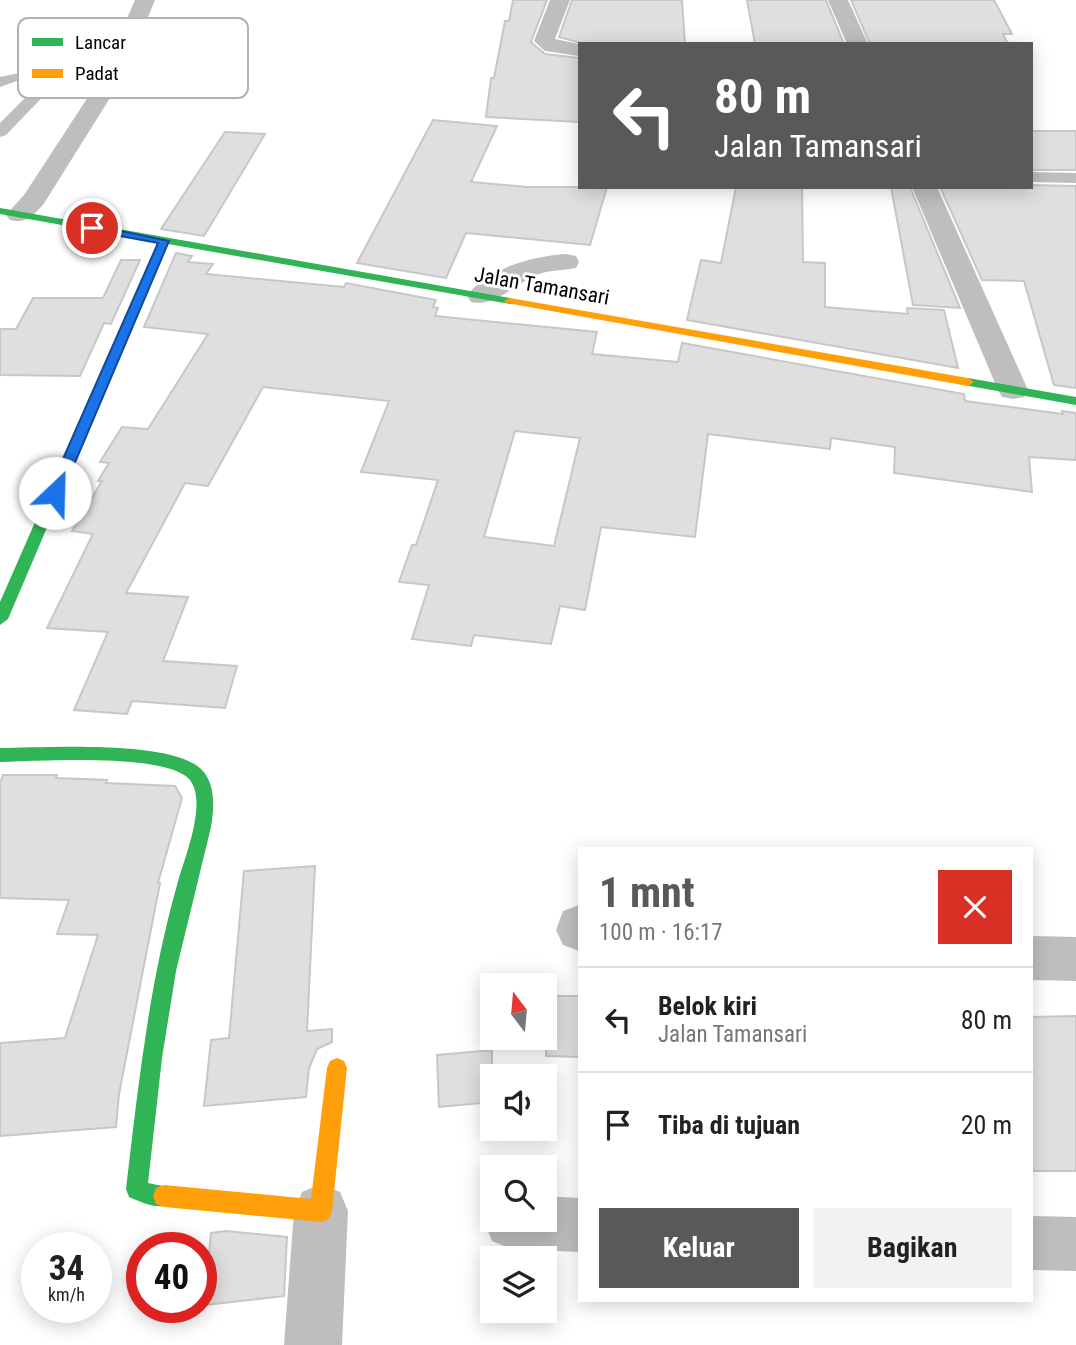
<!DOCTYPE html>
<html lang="id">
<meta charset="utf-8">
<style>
body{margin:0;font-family:"Roboto Condensed",sans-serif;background:#f2f2f2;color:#222;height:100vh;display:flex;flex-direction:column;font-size:26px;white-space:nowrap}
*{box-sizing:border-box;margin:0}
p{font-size:23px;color:#767676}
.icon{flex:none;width:38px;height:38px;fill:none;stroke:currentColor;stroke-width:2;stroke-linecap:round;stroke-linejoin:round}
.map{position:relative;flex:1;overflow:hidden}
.side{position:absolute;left:578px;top:847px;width:455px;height:455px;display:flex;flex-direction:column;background:#fff;border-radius:0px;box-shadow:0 4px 18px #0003}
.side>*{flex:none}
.hud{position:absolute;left:578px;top:42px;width:455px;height:147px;border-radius:0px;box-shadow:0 4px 18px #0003;background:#595959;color:#fff;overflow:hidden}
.needle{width:46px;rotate:344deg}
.controls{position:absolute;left:480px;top:973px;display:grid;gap:14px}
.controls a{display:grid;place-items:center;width:77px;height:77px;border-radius:0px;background:#fff;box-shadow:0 4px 18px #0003;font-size:35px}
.speed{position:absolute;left:21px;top:1232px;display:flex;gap:14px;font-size:35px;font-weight:700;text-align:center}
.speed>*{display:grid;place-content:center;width:91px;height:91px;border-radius:50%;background:#fff;box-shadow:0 4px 18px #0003;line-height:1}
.speed small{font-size:18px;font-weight:400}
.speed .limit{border:10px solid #d22;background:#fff;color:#111}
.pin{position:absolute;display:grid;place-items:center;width:60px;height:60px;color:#fff;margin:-30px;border:4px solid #fff;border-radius:50%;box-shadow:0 2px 7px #0007}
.me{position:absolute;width:77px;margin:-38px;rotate:24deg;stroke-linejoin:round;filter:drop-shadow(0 0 5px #0008)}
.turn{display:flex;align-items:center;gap:24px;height:147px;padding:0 21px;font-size:32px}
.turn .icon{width:91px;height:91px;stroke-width:2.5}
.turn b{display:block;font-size:49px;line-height:60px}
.round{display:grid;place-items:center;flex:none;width:74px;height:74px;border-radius:0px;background:#f2f2f2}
.overview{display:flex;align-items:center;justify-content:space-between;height:119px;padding:0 21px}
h1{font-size:42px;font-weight:700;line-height:52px;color:#595959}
.cta{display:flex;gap:14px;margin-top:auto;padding:14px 21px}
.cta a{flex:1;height:80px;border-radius:0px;background:#595959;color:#fff;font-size:28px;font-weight:700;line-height:80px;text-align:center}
.cta a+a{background:#f2f2f2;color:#222}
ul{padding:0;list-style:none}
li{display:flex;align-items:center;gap:21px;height:105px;padding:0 21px;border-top:2px solid #e0e0e0}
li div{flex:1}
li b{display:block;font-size:26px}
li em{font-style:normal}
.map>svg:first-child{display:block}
.building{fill:#dfdfdf;stroke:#c7c7c7;stroke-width:2;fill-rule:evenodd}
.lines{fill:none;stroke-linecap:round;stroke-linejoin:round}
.lane{fill:#bebebe;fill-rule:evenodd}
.street{fill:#bebebe;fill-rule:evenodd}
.fast{fill:#30b455;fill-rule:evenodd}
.slow{fill:#ff9f0a;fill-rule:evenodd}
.route{fill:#1a73e8;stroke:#114b97;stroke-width:2}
.labels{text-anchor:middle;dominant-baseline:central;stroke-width:6;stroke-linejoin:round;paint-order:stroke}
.far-street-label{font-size:21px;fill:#000;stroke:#fff}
.key{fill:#fff;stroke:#b2b2b2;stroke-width:2}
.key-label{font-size:19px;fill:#000}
</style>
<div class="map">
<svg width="1076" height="1345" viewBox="0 0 1076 1345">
<rect width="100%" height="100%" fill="#fff"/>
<!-- building -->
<path class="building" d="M513,0H547L531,42L545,54L579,58V122L486,117L491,78H494L505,21H509Z
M572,0H682L685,44L581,43L559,37Z
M747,0H826L844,44H755Z
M851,0H994L1012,34H1003L1008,44H870Z
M433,120L497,126L471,182L528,187H607L590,245L466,233L446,278L357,263Z
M1031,131H1076V170H1031Z
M225,132L265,134L204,236L161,229Z
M1031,185L1076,186V388L1054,385L1024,281L982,280L940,187H1031Z
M736,187H802L803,262L825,263V307L908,314L907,308L944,310L958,368L687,320L701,260L721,263Z
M891,187H910L960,308L913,305Z
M176,253L192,256L188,262L213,264L206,274L344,287L346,283L436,300L433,307L438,308L435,316L597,332L592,354L678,362L682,343L964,394L965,401L1063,414L1062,411L1076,413V460L1029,457L1032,492L894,473L895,447L831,438L830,449L708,434L695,537L601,527L585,610L560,606L551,644L474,635L471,646L412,639L429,585L399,582L412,545H416L438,480L361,472L389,401L263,387L208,486L185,483L126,593L188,597L163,661L237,666L225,708L132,701L127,714L74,710L108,632L47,628L93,534L72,531L102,481H98L109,463L100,462L122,427L148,429L208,334L144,327ZM515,431L580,438L554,546L484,537Z
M121,260H140L111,324L104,323L80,376L0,375V329H16L33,298H103Z
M3,775H57L56,778L107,780L106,783L175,786L182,798L158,883H160L119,1094L116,1127L0,1136V1043L65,1038L98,935L57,934L69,900L0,898V783Z
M315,866L307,1031L332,1029V1042L317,1049L309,1068L306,1097L204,1106L211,1040L229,1038L244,871Z
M546,996H579V1057L546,1056Z
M1076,1016V1171H1031V1017Z
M492,1050V1102L439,1107L437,1055Z
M226,1231L287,1237L284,1296L204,1305L211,1233Z"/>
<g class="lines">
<!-- lane -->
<path class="lane" d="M24,72L55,75L58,81L6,135L0,137V123L42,81H17L0,87V77Z
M1031,172L1076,173V183L1031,182Z"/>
<!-- street -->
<path class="street" d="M135,0H155L125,74L43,205C32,216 26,224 10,220L6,215L24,195L103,74Z
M550,0H570L555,39L579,44V56L545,51L534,41Z
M828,0H848L868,44H847Z
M912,187H937L1028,390L1024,397L1013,399L1002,397L998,390Z
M566,254L576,256L579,262L576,268C565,270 553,270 542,273C518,280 496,308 471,302L467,296C487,268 534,256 566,254Z
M579,905V951L563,945L556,930L563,911Z
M1031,936L1076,937V981L1031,980Z
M321,1184L340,1192L348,1211L342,1345H284L294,1211L302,1192Z
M544,1196L579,1198V1252L511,1249L492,1241L484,1222L492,1203V1220H544Z
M1031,1216L1076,1217V1271L1031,1270Z"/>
<!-- fast -->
<path class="fast" d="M0,208L510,298L516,301L510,304L168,244L8,619L0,625V602L158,242L0,214Z
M968,378L1076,397V405L964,385L962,382Z
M0,748C43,748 172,739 202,770C216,785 214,808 211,827L176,971L162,1058L148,1183L172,1188L175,1196L172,1204C157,1210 143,1203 129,1197L126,1189C138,1087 149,984 177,885C183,861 210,799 188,778C161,753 39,761 0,762Z"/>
<!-- slow -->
<path class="slow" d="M510,298L968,378L974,382L968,386L506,303L504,301Z
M337,1058L344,1061L347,1068L332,1211L329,1219L321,1222L164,1207L156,1204L153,1196L156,1188L164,1185L311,1199L327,1068L330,1061Z"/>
</g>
<!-- route -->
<path class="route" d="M92,225L169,241L62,493L55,498L48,493L158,243L88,230L86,228Z"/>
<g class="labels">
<!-- far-street labels -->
<g class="far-street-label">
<text transform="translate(542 286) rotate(10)">Jalan Tamansari</text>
</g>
</g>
<!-- legend -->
<rect x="18" y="18" width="230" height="80" rx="10" class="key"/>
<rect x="32" y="38" width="31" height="8" fill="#30b455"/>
<rect x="32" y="69" width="31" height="9" fill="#ff9f0a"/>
<g class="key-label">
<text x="75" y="49">Lancar</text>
<text x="75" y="80">Padat</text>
</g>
</svg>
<div class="controls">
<a><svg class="needle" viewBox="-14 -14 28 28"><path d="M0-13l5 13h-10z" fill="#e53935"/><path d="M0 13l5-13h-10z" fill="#767676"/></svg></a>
<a><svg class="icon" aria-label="sound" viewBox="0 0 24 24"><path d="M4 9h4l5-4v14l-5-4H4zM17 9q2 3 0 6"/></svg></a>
<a><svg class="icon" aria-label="search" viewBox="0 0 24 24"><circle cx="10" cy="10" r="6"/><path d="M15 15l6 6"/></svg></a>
<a><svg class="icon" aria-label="layers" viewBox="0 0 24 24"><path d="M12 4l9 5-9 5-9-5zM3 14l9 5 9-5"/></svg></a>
</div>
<div class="speed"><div>34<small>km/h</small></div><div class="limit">40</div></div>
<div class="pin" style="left:92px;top:228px;background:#d93025"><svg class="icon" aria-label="arrive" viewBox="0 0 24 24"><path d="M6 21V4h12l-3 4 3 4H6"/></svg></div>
<svg class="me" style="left:55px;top:493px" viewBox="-20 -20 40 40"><circle r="19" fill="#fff"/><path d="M0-13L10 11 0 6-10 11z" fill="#1a73e8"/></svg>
<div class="hud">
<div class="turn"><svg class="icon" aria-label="left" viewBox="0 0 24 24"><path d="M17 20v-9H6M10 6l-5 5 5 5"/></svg><div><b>80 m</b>Jalan Tamansari</div></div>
</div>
<section class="side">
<div class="overview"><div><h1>1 mnt</h1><p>100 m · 16:17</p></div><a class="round" style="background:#d93025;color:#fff"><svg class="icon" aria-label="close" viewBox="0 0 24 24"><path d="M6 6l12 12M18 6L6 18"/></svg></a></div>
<ul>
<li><svg class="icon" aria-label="left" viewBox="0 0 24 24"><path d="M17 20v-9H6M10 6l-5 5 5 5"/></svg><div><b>Belok kiri</b><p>Jalan Tamansari</p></div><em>80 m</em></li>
<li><svg class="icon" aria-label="arrive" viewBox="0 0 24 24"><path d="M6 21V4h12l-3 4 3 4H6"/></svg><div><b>Tiba di tujuan</b></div><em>20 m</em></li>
</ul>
<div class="cta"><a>Keluar</a><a>Bagikan</a></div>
</section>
</div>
